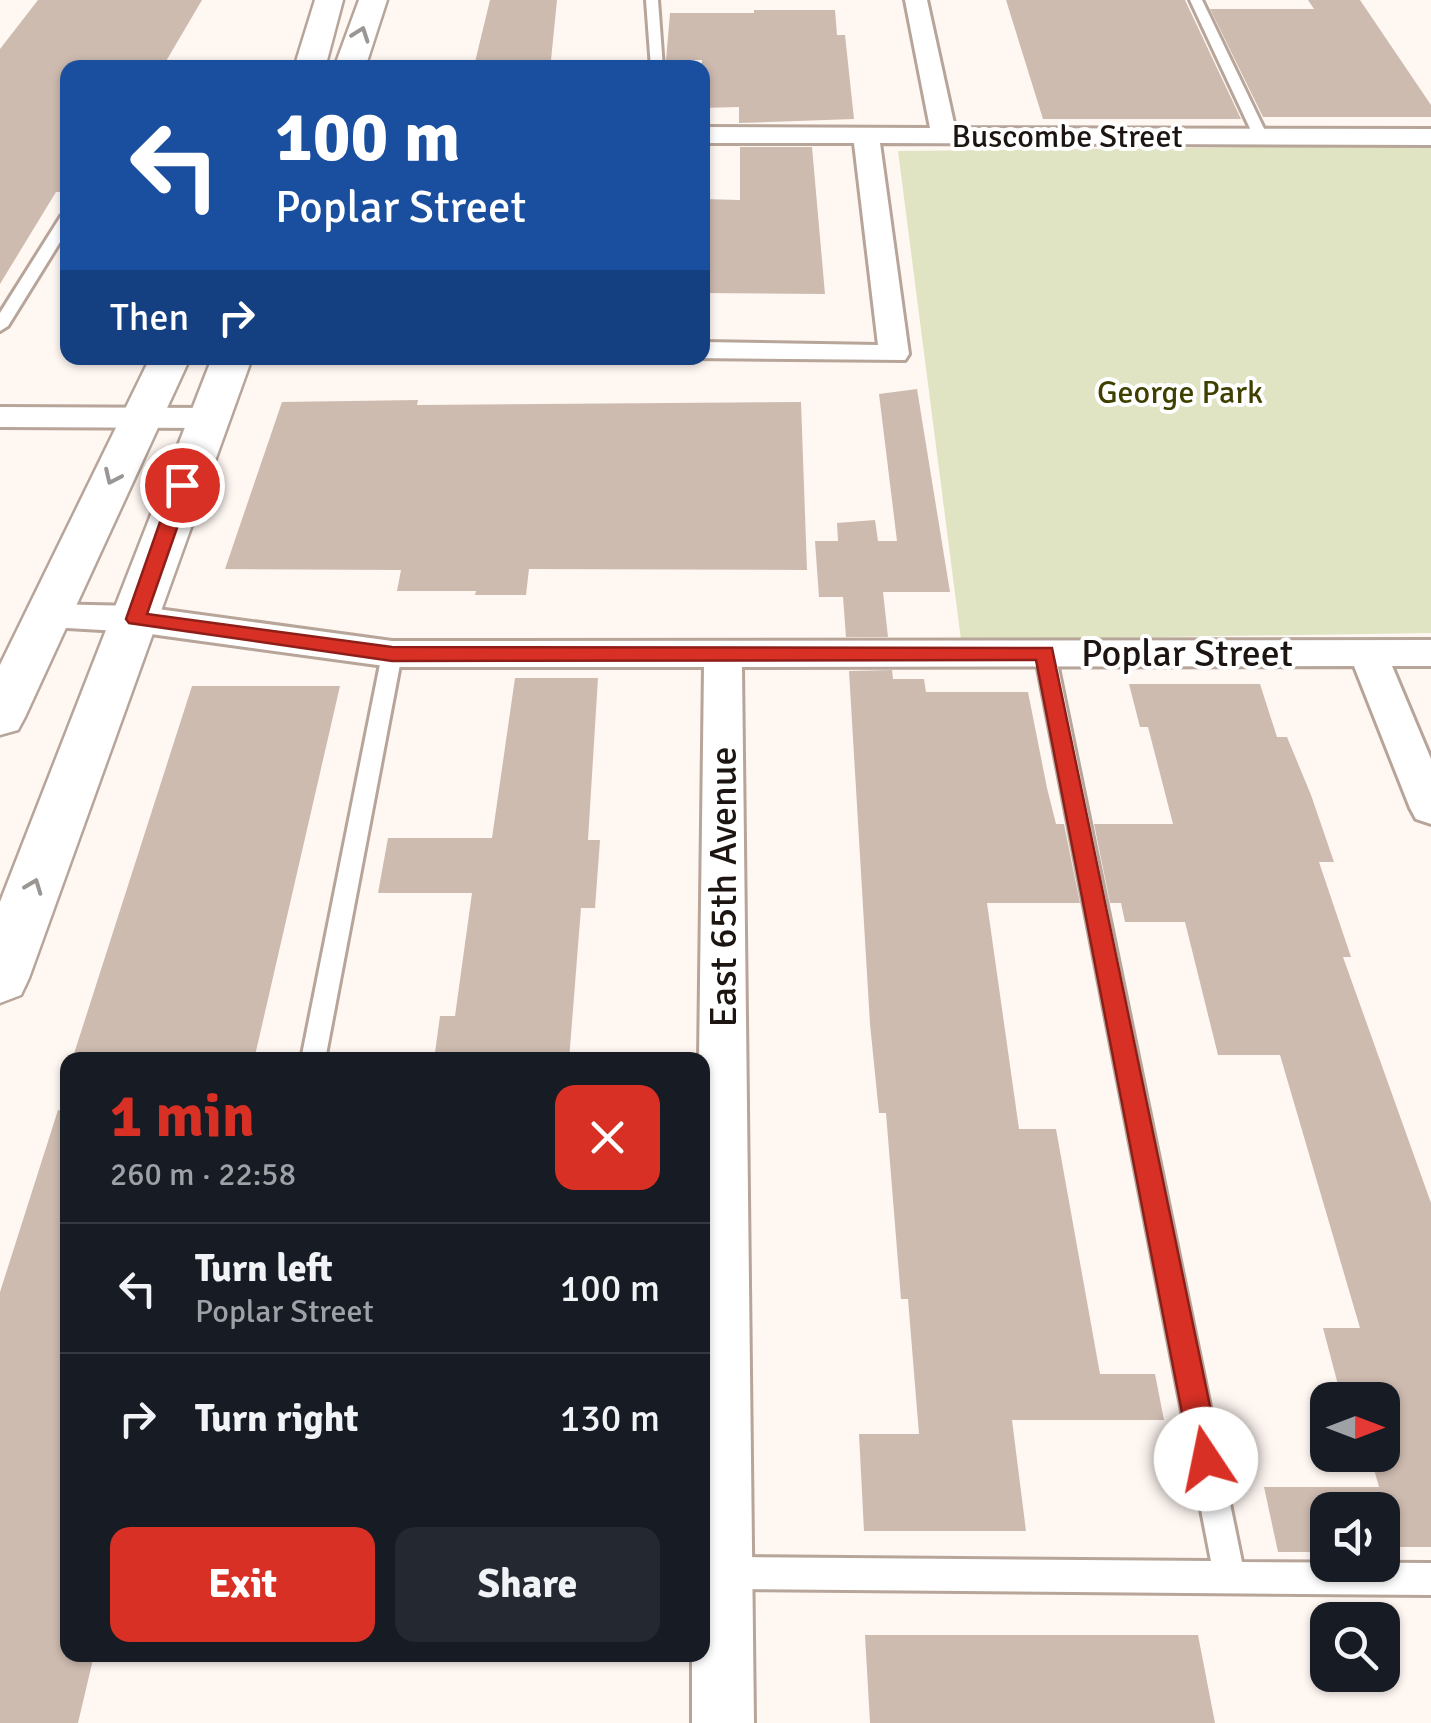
<!DOCTYPE html>
<meta charset="utf-8">
<style>
body{margin:0;font-family:Signika,sans-serif;background:#242831;color:#f1f3f6;height:100vh;display:flex;flex-direction:column;font-size:38px;white-space:nowrap}
*{box-sizing:border-box;margin:0}
p{font-size:32px;color:#9ea1a6}
.icon{flex:none;width:55px;height:55px;fill:none;stroke:currentColor;stroke-width:2;stroke-linecap:round;stroke-linejoin:round}
.map{position:relative;flex:1;overflow:hidden}
.drawer{position:absolute;left:60px;top:1052px;width:650px;height:610px;display:flex;flex-direction:column;background:#171b24;border-radius:20px;box-shadow:0 2px 8px #0004}
.drawer>*{flex:none}
.hud{position:absolute;left:60px;top:60px;width:650px;height:305px;border-radius:20px;box-shadow:0 2px 8px #0004;background:#1a4fa0;color:#fff;overflow:hidden}
.needle{width:65px;rotate:90deg}
.fabs{position:absolute;left:1310px;top:1382px;display:grid;gap:20px}
.fabs a{display:grid;place-items:center;width:90px;height:90px;border-radius:20px;background:#171b24;box-shadow:0 2px 8px #0004;font-size:50px}
.pin{position:absolute;display:grid;place-items:center;width:85px;height:85px;color:#fff;margin:-42px;border:5px solid #fff;border-radius:50%;box-shadow:0 2px 10px #0007}
.me{position:absolute;width:110px;margin:-55px;rotate:349deg;stroke-linejoin:round;filter:drop-shadow(0 0 8px #0008)}
.turn{display:flex;align-items:center;gap:35px;height:210px;padding:0 50px;font-size:45px}
.turn .icon{width:130px;height:130px;stroke-width:2.5}
.turn b{display:block;font-size:70px;line-height:85px}
.then{display:flex;align-items:center;height:95px;padding:0 50px;background:#0003;gap:20px;font-size:38px}
.round{display:grid;place-items:center;flex:none;width:105px;height:105px;border-radius:20px;background:#242831}
.overview{display:flex;align-items:center;justify-content:space-between;height:170px;padding:0 50px}
h1{font-size:60px;font-weight:800;line-height:75px;color:#d93025}
.button{display:flex;gap:20px;margin-top:auto;padding:20px 50px}
.button a{flex:1;height:115px;border-radius:20px;background:#d93025;color:#fff;font-size:40px;font-weight:800;line-height:115px;text-align:center}
.button a+a{background:#242831;color:#f1f3f6}
ul{padding:0;list-style:none}
li{display:flex;align-items:center;gap:30px;height:130px;padding:0 50px;border-top:2px solid #363941}
li div{flex:1}
li b{display:block;font-size:38px}
li em{font-style:normal}
.map>svg:first-child{display:block}
.green{fill:#e1e4c3}
.building{fill:#cebbb0}
.lines{fill:none;stroke-linecap:round;stroke-linejoin:round}
.service-casing{stroke:#b7a59a;stroke-width:6}
.minor-casing{stroke:#b7a59a;stroke-width:6}
.primary-casing{stroke:#b7a59a;stroke-width:5}
.service{fill:#fff;fill-rule:evenodd}
.minor{fill:#fff;fill-rule:evenodd}
.primary{fill:#fff;fill-rule:evenodd}
.oneway{stroke:#999694}
.route{fill:#d93025;stroke:#8d1f18;stroke-width:2.5}
.labels{text-anchor:middle;dominant-baseline:central;stroke-width:8;stroke-linejoin:round;paint-order:stroke}
.far-street-label{font-size:32px;fill:#1c1512;stroke:#fff}
.far-park-label{font-size:32px;fill:#3f4000;stroke:#fff}
.street-label{font-size:38px;fill:#1c1512;stroke:#fff}
</style>
<div class="map">
<svg width="1431" height="1723" viewBox="0 0 1431 1723">
<rect width="100%" height="100%" fill="#fff7f2"/>
<!-- green -->
<path class="green" d="M1431,145V633L961,640L898,151Z"/>
<!-- building -->
<path class="building" d="M38,0H202L162,68H68V192H56L0,284V49Z
M490,0H557L551,60L475,62Z
M1006,0H1185L1241,119H1043Z
M1308,0H1360L1431,105V117H1263L1210,9H1314Z
M754,10H835L837,35H845L854,119L739,123V107L702,108V60H666L670,13H754Z
M740,147H812L825,294L702,293V199L740,200Z
M917,389L950,592H883L888,637H846L843,597H819L815,541H838L837,523L875,520L878,541H897L879,394Z
M418,400L417,405L801,402L807,570L529,569L526,595H475L476,591H397L401,570L225,569L282,402Z
M892,670L893,679H924L926,692H1028L1047,788L1056,824H1064L1080,903H987L1019,1129H1056L1100,1374H1155L1164,1420H1012L1026,1531H864L859,1434H919L908,1299H901L886,1113H879L870,1024L849,671Z
M515,678H598L588,840H600L595,908H581L569,1060H434L440,1016H455L472,893H378L388,838H492Z
M1129,684H1260L1277,737H1287L1311,795L1334,862H1319L1351,957H1343L1431,1203V1547H1382V1510H1328V1552H1278L1264,1487H1379L1370,1455H1382V1400H1342L1323,1328H1360L1280,1055H1218L1185,922H1125L1121,903H1110L1094,824H1173L1148,727H1140Z
M192,686H340L254,1060H72Z
M58,1110L68,1112V1655H94L78,1723H0V1292Z
M865,1635H1198L1215,1723H870Z"/>
<g class="lines">
<defs>
<path id="service" d="M646,0H658L663,68H651Z
M1190,0H1202L1268,137L1266,140L1254,137Z
M68,212V229L8,326L0,331V313L61,216Z
M1045,646L1055,653L1242,1562L1431,1563V1595L721,1589L710,1584L705,1573L710,1562L721,1557L1211,1561L1035,653Z
M392,647L402,654L325,1060H301L382,654Z"/>
<path id="minor" d="M905,0H927L955,128L1431,129V145L880,143L909,354L905,360L691,358H702V342L878,345L854,143H702V127L930,128Z
M0,407L206,408L222,418L206,428L0,427Z
M46,604L136,606L392,641L1431,640V666H1392L1431,759V824L1416,819L1410,808L1354,666L742,667L754,1723H692V1655H702L699,1060L704,667H392L136,632L33,626L28,617L33,608Z"/>
<path id="primary" d="M315,0H343L325,68H294Z
M359,0H387L365,68H334Z
M150,358H190L25,717L18,730L0,735V665Z
M212,358H252L29,978L21,995L0,1003V902Z"/>
</defs>
<!-- service casing -->
<use href="#service" class="service-casing"/>
<!-- minor casing -->
<use href="#minor" class="minor-casing"/>
<!-- primary casing -->
<use href="#primary" class="primary-casing"/>
<!-- service -->
<use href="#service" class="service"/>
<!-- minor -->
<use href="#minor" class="minor"/>
<!-- primary -->
<use href="#primary" class="primary"/>
</g>
<!-- one-way arrows -->
<defs><path id="oneway-chevron" d="M-2-3.5L2.5 0L-2 3.5" fill="none" stroke-width="1.6" stroke-linecap="round" stroke-linejoin="round" transform="scale(2.5)"/></defs>
<g class="oneway">
<use href="#oneway-chevron" transform="translate(361 34) rotate(-70)"/>
<use href="#oneway-chevron" transform="translate(112 477) rotate(115)"/>
<use href="#oneway-chevron" transform="translate(34 886) rotate(-69)"/>
</g>
<!-- route -->
<path class="route" d="M182,479L192,485L147,614L392,647L1052,648L1221,1459L1217,1470L1206,1474L1196,1470L1191,1459L1036,660L392,661L129,623L126,619L173,485Z"/>
<g class="labels">
<!-- far-street labels -->
<g class="far-street-label">
<text x="1067" y="136">Buscombe Street</text>
</g>
<!-- far-park labels -->
<g class="far-park-label">
<text x="1180" y="392">George Park</text>
</g>
<!-- street labels -->
<g class="street-label">
<text x="1187" y="653">Poplar Street</text>
<text transform="translate(723 887) rotate(-90)">East 65th Avenue</text>
</g>
</g>
</svg>
<div class="fabs">
<a><svg class="needle" viewBox="-14 -14 28 28"><path d="M0-13l5 13h-10z" fill="#e53935"/><path d="M0 13l5-13h-10z" fill="#9ea1a6"/></svg></a>
<a><svg class="icon" aria-label="sound" viewBox="0 0 24 24"><path d="M4 9h4l5-4v14l-5-4H4zM17 9q2 3 0 6"/></svg></a>
<a><svg class="icon" aria-label="search" viewBox="0 0 24 24"><circle cx="10" cy="10" r="6"/><path d="M15 15l6 6"/></svg></a>
</div>
<div class="pin" style="left:182px;top:485px;background:#d93025"><svg class="icon" aria-label="arrive" viewBox="0 0 24 24"><path d="M6 21V4h12l-3 4 3 4H6"/></svg></div>
<svg class="me" style="left:1206px;top:1459px" viewBox="-20 -20 40 40"><circle r="19" fill="#fff"/><path d="M0-13L10 11 0 6-10 11z" fill="#d93025"/></svg>
<div class="hud">
<div class="turn"><svg class="icon" aria-label="left" viewBox="0 0 24 24"><path d="M17 20v-9H6M10 6l-5 5 5 5"/></svg><div><b>100 m</b>Poplar Street</div></div>
<div class="then">Then<svg class="icon" aria-label="right" viewBox="0 0 24 24"><path d="M7 20v-9h11M14 6l5 5-5 5"/></svg></div>
</div>
<section class="drawer">
<div class="overview"><div><h1>1 min</h1><p>260 m · 22:58</p></div><a class="round" style="background:#d93025;color:#fff"><svg class="icon" aria-label="close" viewBox="0 0 24 24"><path d="M6 6l12 12M18 6L6 18"/></svg></a></div>
<ul>
<li><svg class="icon" aria-label="left" viewBox="0 0 24 24"><path d="M17 20v-9H6M10 6l-5 5 5 5"/></svg><div><b>Turn left</b><p>Poplar Street</p></div><em>100 m</em></li>
<li><svg class="icon" aria-label="right" viewBox="0 0 24 24"><path d="M7 20v-9h11M14 6l5 5-5 5"/></svg><div><b>Turn right</b></div><em>130 m</em></li>
</ul>
<div class="button"><a>Exit</a><a>Share</a></div>
</section>
</div>
